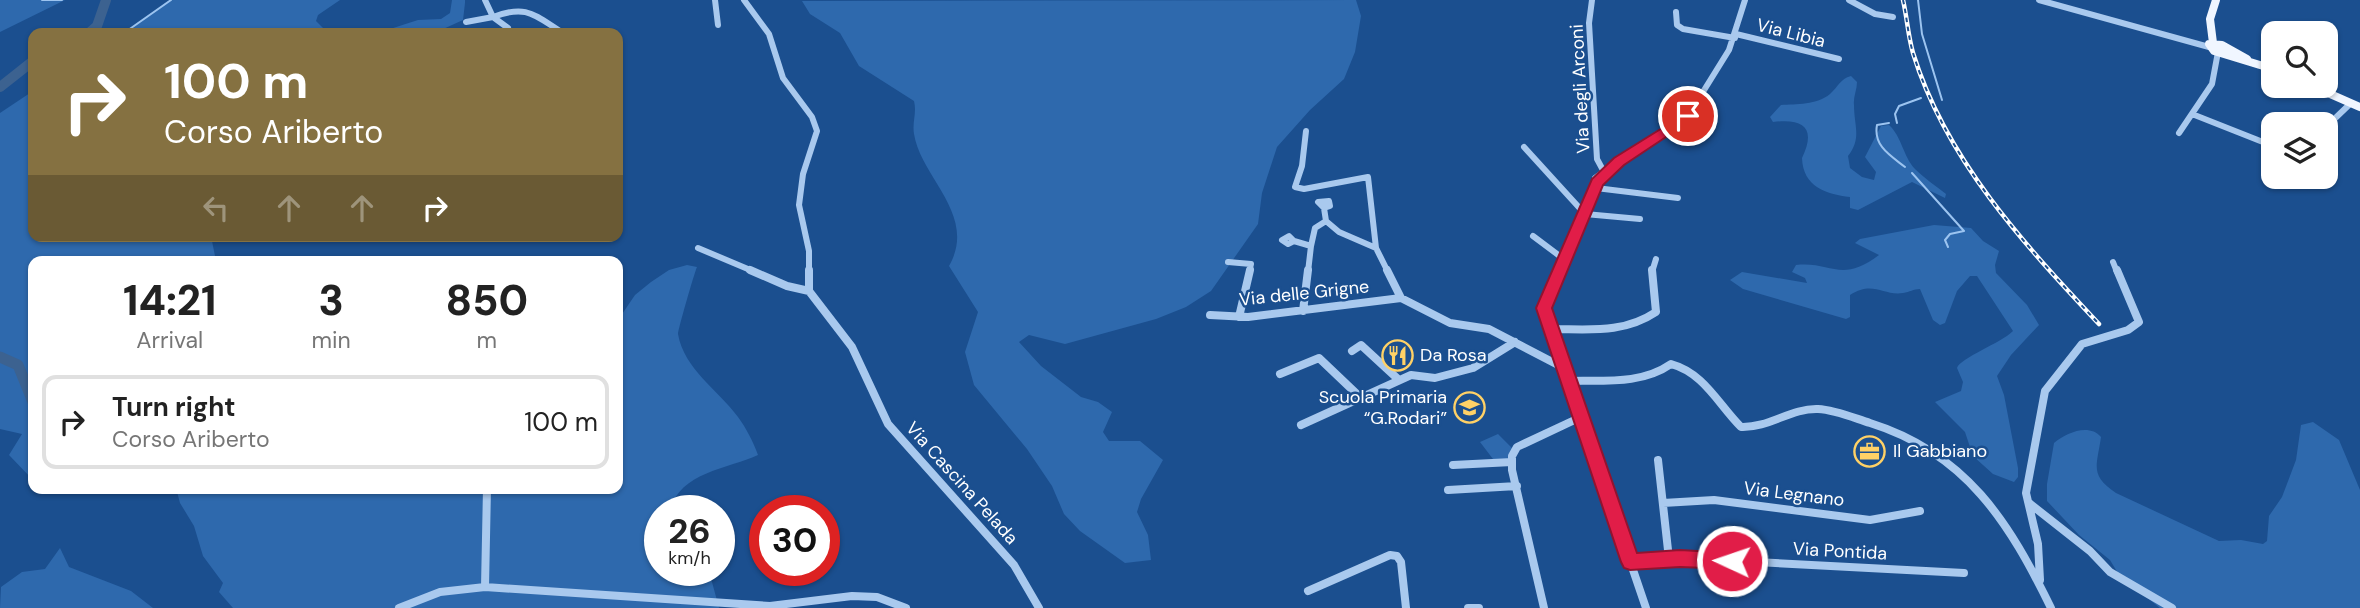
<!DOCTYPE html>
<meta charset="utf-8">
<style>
body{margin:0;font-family:"DM Sans",sans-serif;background:#f6f6f6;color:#222;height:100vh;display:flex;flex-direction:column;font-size:26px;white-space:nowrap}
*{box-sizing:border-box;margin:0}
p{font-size:23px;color:#767676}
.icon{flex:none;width:38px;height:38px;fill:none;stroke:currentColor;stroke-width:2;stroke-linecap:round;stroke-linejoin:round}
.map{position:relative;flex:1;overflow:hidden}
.drawer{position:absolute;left:28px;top:256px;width:595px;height:238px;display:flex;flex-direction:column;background:#fff;border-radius:14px;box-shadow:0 2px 5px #0004}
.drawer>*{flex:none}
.guide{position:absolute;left:28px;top:28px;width:595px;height:214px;border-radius:14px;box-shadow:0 2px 5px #0004;background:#857141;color:#fff;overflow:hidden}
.buttons{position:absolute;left:2261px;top:21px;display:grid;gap:14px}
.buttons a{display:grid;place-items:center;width:77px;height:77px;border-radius:14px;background:#fff;box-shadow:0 2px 5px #0004;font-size:35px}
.speed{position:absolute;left:644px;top:495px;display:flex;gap:14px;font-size:35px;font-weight:700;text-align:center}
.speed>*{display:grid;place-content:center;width:91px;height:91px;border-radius:50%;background:#fff;box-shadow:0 2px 5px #0004;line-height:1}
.speed small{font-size:18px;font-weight:400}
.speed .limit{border:10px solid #d22;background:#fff;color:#111}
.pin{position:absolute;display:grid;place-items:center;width:60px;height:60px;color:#fff;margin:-30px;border:4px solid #fff;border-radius:50%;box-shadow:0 2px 7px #0007}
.me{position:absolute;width:77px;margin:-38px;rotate:273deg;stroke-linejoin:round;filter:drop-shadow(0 0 5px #0008)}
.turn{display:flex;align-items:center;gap:24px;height:147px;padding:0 21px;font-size:32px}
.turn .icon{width:91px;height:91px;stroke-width:2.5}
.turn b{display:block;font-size:49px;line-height:60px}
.lanes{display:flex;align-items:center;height:66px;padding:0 21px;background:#0003;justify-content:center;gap:35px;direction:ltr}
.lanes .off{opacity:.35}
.eta{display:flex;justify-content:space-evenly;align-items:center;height:119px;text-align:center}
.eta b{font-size:42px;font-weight:800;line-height:49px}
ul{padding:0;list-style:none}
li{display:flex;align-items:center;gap:21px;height:94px;margin:0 14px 10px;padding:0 7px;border:4px solid #e0e0e0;border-radius:14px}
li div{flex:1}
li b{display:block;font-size:26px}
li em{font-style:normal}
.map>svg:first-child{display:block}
.green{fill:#2e69ad}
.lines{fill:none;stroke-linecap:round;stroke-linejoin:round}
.stream{stroke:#9cc4f0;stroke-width:2}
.river-far1{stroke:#3c6290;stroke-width:10}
.river{stroke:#3c6290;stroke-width:11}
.minor-far1{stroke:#a9c9ee;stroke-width:6}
.minor{stroke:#a9c9ee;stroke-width:8}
.major{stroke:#f0f6ff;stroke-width:8}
.rail-casing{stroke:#fff;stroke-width:4.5}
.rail{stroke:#1b4f8f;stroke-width:2;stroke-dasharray:4.5;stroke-linecap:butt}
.route{fill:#e11d48;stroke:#92132f;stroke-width:2}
.labels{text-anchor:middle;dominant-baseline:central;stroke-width:5;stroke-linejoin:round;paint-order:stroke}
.street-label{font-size:18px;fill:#fff;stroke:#1b4f8f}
.poi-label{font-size:18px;fill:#fff;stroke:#1b4f8f;text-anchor:start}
</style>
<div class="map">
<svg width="2360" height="608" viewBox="0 0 2360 608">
<rect width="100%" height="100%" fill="#1b4f8f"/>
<!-- green -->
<path class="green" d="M0,0H65L0,32Z
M171,0H340L318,15L316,21L324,29L387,30L418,20L441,19L450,13L452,0H465V3L463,20L441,30L422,33H124Z
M1356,0L1361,16L1355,52L1344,79L1310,110L1277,147L1262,193L1258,224L1211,291L1186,307L1156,319L1065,344L1029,335L1019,342L1041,366L1081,397L1098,402L1112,412L1103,432L1109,441H1140L1163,460L1141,499L1137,512L1148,535L1151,560L1125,563L1080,531L1064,514L1052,486L1027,449L974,385L965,352L978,312L949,266C978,215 921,178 914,134C912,122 917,113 914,101L859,66L840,33L810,14L802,1Z
M1851,76L1857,82C1857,90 1853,97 1854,105C1854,126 1862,138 1848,156L1850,168L1862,177L1874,180L1876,172L1865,157L1881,126L1889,125C1902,137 1903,156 1915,169C1924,178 1936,186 1946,194L1945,198L1912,182L1858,210L1850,208V197C1826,194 1803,187 1802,158C1816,129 1805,118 1773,122L1770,117L1781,105C1796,104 1817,105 1830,94C1838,87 1840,79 1851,76Z
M33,91V236H211L216,261H33V480L9,455L22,434L0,429V113Z
M1934,225L1971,228L1983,241L1999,251L1995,265L1996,273L2027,305L2039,325L2011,355L1997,376L2004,395L2018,468V477L2014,482L1993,474L1973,456L1965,432L1935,402L1961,391L1963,382L1957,368C1960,358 2001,343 2013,331L1977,276H1970L1957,291L1945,323L1940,325L1933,320L1920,289C1913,289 1910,292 1903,293C1883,296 1873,280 1850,295V317L1846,319L1743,289L1730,280L1742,272L1807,283L1805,278L1792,272L1796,265C1831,261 1841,284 1879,255L1855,243L1860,239Z
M687,265L697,267C694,274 678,330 678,334C684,369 718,390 738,417C746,428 753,441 758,455C728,469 679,472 670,511H660V570L706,571L712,582L719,608H233L219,592L223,583L203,556L194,526L180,503L176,488H618V320L635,295L651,282L669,270Z
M2313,422L2339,440L2360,490V608H2160L2119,575L2110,560L2079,535L2047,501V484L2054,443C2066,433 2089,423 2101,437C2097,466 2089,475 2116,493L2219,541L2241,540L2263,544L2267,541L2269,516L2282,497L2296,460L2301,425Z
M1498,434L1512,448L1516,446L1512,462L1496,463L1480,442Z
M60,548L69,567L131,591L153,608H0L1,587L22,572L45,569Z"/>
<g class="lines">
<!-- stream -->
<path class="stream" d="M42,0H62
M1918,0L1922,34L1942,100
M124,33L171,0
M1889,123L1877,125C1873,146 1891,156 1905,167
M1897,123L1895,114L1899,106L1921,98
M1912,173L1964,231L1950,234L1945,240L1948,247"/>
<!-- river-far1 -->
<path class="river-far1" d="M89,33L97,26L106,0
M0,87L33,61"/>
<!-- river -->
<path class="river" d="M0,357L18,365L33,402"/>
<!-- minor-far1 -->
<path class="minor-far1" d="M485,0L493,17C527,4 534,15 563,33
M715,0L718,25
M744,0L769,34L783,78L812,117L817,131L803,174L799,205L809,251V272
M1592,0L1589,23L1597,159L1604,172
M1849,0L1875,14L1893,17
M2039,0L2209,47
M1676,12L1677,25L1683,29L1735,38
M466,22L493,17L508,28
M1736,34L1839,59
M2192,114L2273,146
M2326,127L2351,103
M1306,131L1302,166L1295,187L1304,189L1368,177L1376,248L1388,272
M2179,133L2212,84L2218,52
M1524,147L1585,214L1640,219
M1597,183L1619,161L1688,116L1729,50L1745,0
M1596,188L1678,198
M1329,201L1330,206L1324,208L1318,202Z
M1324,208L1326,221L1339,232L1376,248
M1289,236L1294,241L1288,244L1282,240Z
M1533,236L1565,260
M1294,241L1311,246L1315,228L1326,221
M698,248L755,272
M1228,262L1251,264L1249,272
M2113,262L2117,272
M1308,272L1311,246
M1560,272L1596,188L1595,178L1619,161
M1652,272L1656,259"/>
<!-- minor -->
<path class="minor" d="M750,270L787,286L809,291
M809,270V291L852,347L888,424L1014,565L1039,608
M1387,270L1401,298L1450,323L1489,329L1562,367
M1560,270L1544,308L1646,608
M1303,311L1308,270
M1210,315L1248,317L1401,298
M1239,317L1250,270
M1551,329C1589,329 1623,334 1656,312L1652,270
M1352,351L1361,345L1399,380
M1280,374L1319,358L1361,398
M1568,381C1603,380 1641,385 1671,364C1704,373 1718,404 1741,427C1769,428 1791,408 1818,409C1836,410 1854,418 1870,423C1966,453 2009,522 2051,608
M1301,425L1411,375L1435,378L1473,368L1515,342
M1658,460L1669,559
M1453,465L1512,462
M1448,490L1517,486
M1663,503L1714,500L1870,520L1920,511
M2029,503L2090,551L2110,572L2172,608
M1631,562L1680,558L1964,573
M2040,580L2038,544L2026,493L2045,391L2082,344L2128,330L2139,322L2117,270
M485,587L487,488
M1308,591L1390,555L1397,556L1401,562L1406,608
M399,608L440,592L485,587L770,606L852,596L877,597L906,608
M1468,608H1479
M1544,608L1512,470V456L1517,447L1581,417"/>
<!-- major -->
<path class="major" d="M2213,43L2210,19L2216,0
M2247,59L2222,45L2209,44L2214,51L2273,69
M2312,86L2360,107"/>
<defs>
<path id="rail" d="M1903,0C1907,17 1908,36 1913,53C1946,160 2024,244 2099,324"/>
</defs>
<!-- rail casing -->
<use href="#rail" class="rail-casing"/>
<!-- rail -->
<use href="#rail" class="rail"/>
</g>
<!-- route -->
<path class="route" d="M1688,112L1693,113V119L1624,165L1603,185L1552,308L1637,553L1680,550L1732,553L1739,555L1742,561L1739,567L1732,569L1680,567L1630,570L1624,568L1621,562L1536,308L1592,179L1614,158Z"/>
<!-- icons -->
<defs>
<symbol id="restaurant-ring" viewBox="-11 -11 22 22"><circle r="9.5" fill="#1b4f8f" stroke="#ffd166" stroke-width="1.5"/><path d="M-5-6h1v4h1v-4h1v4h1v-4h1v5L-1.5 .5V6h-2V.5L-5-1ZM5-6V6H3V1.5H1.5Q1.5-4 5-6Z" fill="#ffd166"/></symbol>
<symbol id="school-ring" viewBox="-11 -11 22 22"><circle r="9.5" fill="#1b4f8f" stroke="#ffd166" stroke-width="1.5"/><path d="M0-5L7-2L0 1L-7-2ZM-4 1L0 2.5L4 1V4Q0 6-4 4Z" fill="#ffd166"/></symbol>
<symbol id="office-ring" viewBox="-11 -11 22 22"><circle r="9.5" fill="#1b4f8f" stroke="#ffd166" stroke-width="1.5"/><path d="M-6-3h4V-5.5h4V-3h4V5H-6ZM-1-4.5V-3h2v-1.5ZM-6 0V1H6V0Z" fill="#ffd166"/></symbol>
</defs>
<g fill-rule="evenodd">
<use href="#restaurant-ring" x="1380" y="338" width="35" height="35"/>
<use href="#school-ring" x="1452" y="390" width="35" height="35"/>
<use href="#office-ring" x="1852" y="434" width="35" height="35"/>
</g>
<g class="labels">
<!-- street labels -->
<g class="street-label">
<text transform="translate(1791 33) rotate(14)">Via Libia</text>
<text transform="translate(1580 89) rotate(-93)">Via degli Arconi</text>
<text transform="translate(1304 293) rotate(-6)">Via delle Grigne</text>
<text transform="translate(962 483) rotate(48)">Via Cascina Pelada</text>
<text transform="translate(1794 494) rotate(7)">Via Legnano</text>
<text transform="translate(1840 551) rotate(3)">Via Pontida</text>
</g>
<!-- poi labels -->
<g class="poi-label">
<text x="1420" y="355">Da Rosa</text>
<text x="1447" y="397" text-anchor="end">Scuola Primaria<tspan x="1447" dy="21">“G.Rodari”</tspan></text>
<text x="1893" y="451">Il Gabbiano</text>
</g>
</g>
</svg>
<div class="buttons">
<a><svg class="icon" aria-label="search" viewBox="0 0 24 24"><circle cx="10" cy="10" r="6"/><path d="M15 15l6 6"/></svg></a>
<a><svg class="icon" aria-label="layers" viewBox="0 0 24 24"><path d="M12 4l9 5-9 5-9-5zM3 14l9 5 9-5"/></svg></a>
</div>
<div class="speed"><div>26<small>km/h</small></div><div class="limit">30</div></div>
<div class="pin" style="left:1688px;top:116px;background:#d93025"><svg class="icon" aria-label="arrive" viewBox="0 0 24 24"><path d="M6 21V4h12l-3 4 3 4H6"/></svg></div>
<svg class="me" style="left:1732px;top:561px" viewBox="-20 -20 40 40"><circle r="17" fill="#e11d48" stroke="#fff" stroke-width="3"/><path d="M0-11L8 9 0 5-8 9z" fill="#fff"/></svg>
<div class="guide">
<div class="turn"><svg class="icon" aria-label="right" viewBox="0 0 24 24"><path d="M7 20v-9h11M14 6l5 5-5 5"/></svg><div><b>100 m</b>Corso Ariberto</div></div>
<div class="lanes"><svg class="icon off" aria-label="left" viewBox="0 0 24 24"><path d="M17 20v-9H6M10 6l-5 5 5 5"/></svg><svg class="icon off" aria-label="ahead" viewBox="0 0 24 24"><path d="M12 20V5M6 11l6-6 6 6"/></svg><svg class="icon off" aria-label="ahead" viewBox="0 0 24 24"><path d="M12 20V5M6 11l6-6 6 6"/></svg><svg class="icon" aria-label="right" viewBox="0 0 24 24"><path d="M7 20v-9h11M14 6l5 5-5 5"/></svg></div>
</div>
<section class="drawer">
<div class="eta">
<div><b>14:21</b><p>Arrival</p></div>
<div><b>3</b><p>min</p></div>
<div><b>850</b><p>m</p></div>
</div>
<ul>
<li><svg class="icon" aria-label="right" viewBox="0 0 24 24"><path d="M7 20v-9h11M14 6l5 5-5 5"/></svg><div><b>Turn right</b><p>Corso Ariberto</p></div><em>100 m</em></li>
</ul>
</section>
</div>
